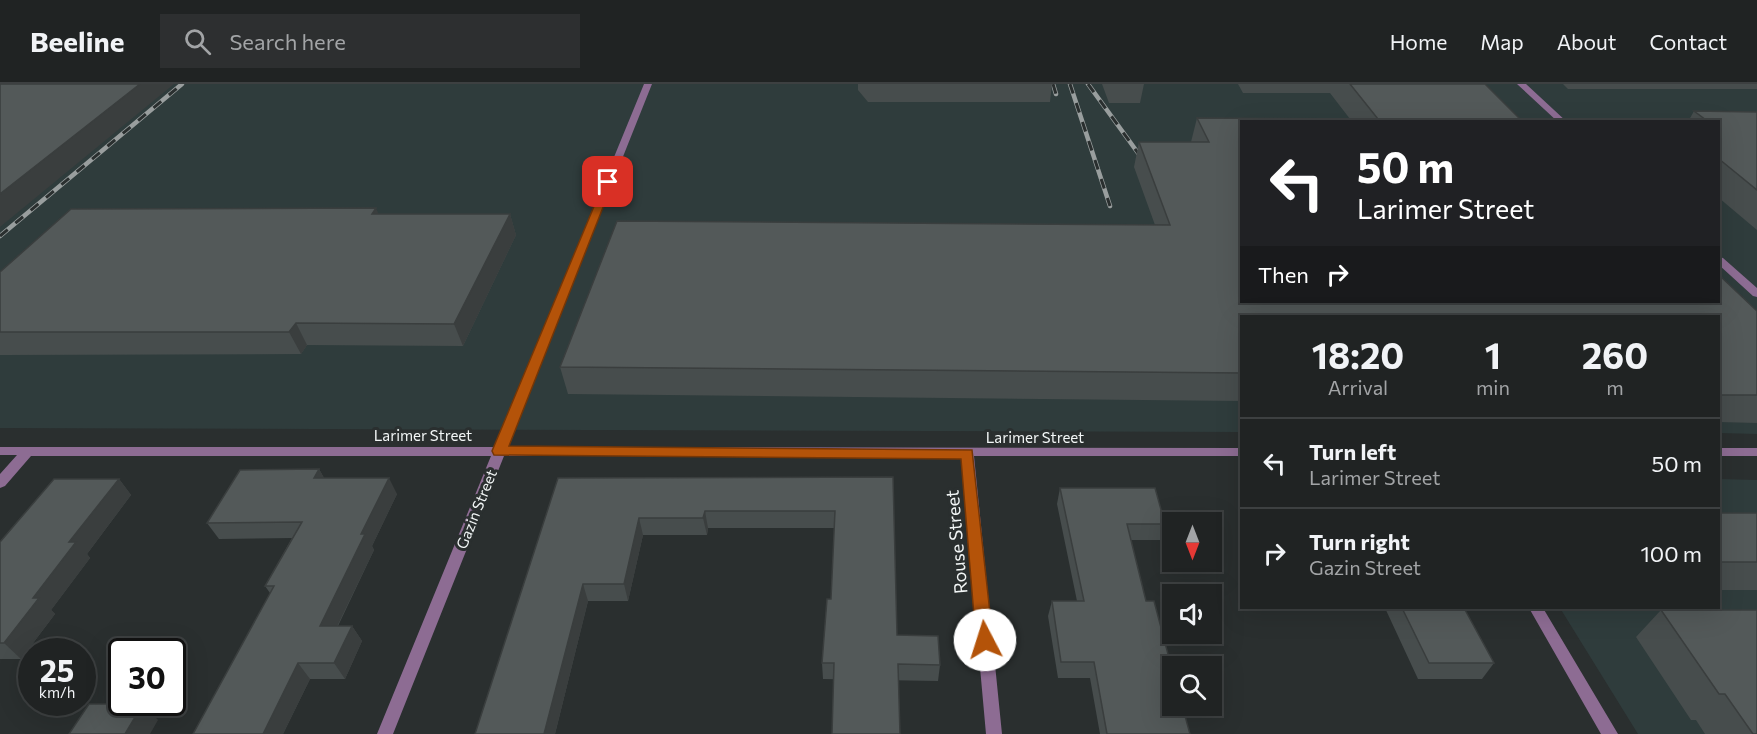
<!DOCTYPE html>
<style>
body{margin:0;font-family:Commissioner,sans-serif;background:#2d2f30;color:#f1f3f6;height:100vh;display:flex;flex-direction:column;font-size:22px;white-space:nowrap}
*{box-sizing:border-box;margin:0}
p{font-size:20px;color:#a2a4a6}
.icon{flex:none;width:33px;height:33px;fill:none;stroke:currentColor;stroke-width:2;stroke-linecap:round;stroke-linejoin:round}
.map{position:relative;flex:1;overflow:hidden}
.drawer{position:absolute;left:1240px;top:231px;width:480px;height:294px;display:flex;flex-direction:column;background:#202323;border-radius:0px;box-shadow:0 6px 24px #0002,0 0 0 2px #3d4041}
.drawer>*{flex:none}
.top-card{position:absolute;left:1240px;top:36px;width:480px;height:183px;border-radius:0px;box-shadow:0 6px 24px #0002,0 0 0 2px #3d4041;background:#202124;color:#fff;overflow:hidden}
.needle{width:39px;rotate:180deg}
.buttons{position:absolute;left:1162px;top:428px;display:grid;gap:12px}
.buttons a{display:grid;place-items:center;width:60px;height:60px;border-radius:0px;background:#202323;box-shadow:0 6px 24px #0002,0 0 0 2px #3d4041;font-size:30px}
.speed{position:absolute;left:18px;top:554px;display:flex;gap:12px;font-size:30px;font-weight:700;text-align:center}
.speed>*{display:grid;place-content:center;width:78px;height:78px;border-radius:50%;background:#202323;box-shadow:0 6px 24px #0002,0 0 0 2px #3d4041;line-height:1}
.speed small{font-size:15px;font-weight:400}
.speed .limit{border:3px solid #111;border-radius:9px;background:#fff;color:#111}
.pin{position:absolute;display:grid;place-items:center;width:51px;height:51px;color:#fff;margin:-26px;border-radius:12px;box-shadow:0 3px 9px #0006}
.me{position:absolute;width:66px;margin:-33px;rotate:355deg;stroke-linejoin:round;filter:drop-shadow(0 0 4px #0008)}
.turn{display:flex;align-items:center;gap:21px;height:126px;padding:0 18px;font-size:27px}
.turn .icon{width:78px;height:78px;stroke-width:2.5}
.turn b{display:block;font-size:42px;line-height:51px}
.then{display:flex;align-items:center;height:57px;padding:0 18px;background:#0003;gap:12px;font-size:22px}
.eta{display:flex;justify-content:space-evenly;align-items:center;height:102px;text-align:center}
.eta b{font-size:36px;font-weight:700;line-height:42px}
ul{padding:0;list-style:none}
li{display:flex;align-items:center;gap:18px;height:90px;padding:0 18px;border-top:2px solid #3d4041}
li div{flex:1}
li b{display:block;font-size:22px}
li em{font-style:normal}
header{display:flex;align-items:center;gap:36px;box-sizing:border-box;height:84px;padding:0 30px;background:#202323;border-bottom:2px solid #3d4041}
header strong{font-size:28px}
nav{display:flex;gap:33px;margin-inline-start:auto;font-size:21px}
.search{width:420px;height:54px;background:#2d2f30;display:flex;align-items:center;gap:15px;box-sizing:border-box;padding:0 21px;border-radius:0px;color:#a2a4a6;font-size:22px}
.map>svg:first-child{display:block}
.built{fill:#2f3c3c;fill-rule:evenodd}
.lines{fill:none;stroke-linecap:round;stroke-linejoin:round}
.minor{fill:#8d6c93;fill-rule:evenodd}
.tertiary{fill:#8d6c93;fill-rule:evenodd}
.rail-casing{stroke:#999e9e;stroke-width:4.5}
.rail{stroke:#2a2f2f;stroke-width:3;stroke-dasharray:10;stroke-linecap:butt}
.wall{fill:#474d4d}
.shaded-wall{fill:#3a3e3e}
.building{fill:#535959;stroke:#3a3e3e;stroke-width:1.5}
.route{fill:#b45309;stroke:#753606;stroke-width:1.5}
.labels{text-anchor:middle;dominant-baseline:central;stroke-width:6;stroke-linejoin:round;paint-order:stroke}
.street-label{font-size:15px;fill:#f2f6f6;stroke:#2a2f2f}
.near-street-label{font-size:18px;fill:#f2f6f6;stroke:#2a2f2f}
</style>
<header>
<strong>Beeline</strong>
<div class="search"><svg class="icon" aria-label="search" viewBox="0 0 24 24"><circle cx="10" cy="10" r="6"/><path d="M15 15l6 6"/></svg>Search here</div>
<nav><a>Home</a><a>Map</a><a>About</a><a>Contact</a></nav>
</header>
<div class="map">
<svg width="1757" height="650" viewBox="0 0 1757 650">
<rect width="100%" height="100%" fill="#2a2f2f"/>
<!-- built -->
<path class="built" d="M0,0H1757V350L1719,349V232H1242V348L0,344ZM1242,38H1719V218H1242Z
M1719,395L1757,396V650H1638L1560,524H1719Z"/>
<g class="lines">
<!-- minor -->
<path class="minor" d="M644,0H652L507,363L1242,364V372H974L1002,650H986L961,372H504L393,650H377L491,372H31L5,402L0,404V390L17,371H0V363H495Z
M1719,364H1757V372H1719Z
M1529,524H1543L1618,650H1601Z"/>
<!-- tertiary -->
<path class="tertiary" d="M1517,0H1526L1567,38H1558Z
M1719,173L1723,174L1757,204V213L1753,212L1719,181Z"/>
<defs>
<path id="rail" d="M1053,0L1056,10
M1070,0L1110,122
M1088,0L1146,80
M0,152L182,0"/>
</defs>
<!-- rail casing -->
<use href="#rail" class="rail-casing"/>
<!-- rail -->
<use href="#rail" class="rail"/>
</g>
<!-- wall -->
<path class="wall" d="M858,0H1052L1050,18H868L858,6Z
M1102,0H1144L1140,19H1109Z
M1238,0H1485L1521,36L1242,38L1757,227V339L1719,338V232H1242V317L568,310L560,283L1155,141L1134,83L1139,58H1191L1197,34L1350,35L1330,9H1243Z
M1563,0H1757V5H1568Z
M1694,27L1757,28V146L1719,114V38H1670L1671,36H1689Z
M379,130H510L516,151L463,262L307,261L301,270L0,271V188Z
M319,385L324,394L397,410L372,462L374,466L338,542H352L362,557L345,595H310L283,650L270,509L265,502L292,454L219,455L207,439Z
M893,393L897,551L940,581L938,597L823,595L822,579L831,515L835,444H708L707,451H643L628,517H588L555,650L558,394Z
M119,395L131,411L87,470L90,474L51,526L55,530L21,575H0V458Z
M1060,404L1165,440L1160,456H1131L1146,517L1190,650H1100L1090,594H1058L1048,532L1052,517H1077L1057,420Z
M1719,429H1757V506H1719Z
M1385,524H1464L1494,579L1482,595H1418Z
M1661,526L1757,650H1705L1696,636H1691L1636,553Z"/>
<!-- shaded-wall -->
<path class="shaded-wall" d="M140,0H174L0,143V110Z
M376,124L385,145L372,130Z
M510,130L516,151L463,262L454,240Z
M296,239L307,261L301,270L289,248Z
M319,385L328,401L314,394Z
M389,394L397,410L372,462L374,466L330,557L320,542L361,450Z
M119,395L131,411L87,470L90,474L51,526L55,530L21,575L4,559L69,458Z
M705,427L708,444L707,451L703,434Z
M639,434L643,451L628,517L624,500Z
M583,500L588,517L555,650H544Z
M352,542L362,557L345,595L334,579Z
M298,579L310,595L283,650H263Z
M143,620L158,636L150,650H125Z"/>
<!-- building -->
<path class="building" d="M0,0H140L0,110Z
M1350,0H1485L1521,36H1566L1568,38H1242V218H1719V191L1757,227V311H1719V232H1242V289L560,283L617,137L1170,141L1139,58H1209L1197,34L1378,35Z
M1694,27L1757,28V106L1719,75V38H1673L1671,36H1706Z
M376,124L372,130H510L454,240L296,239L289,248H0V188L71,125Z
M319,385L314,394H389L361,450H365L320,542H352L334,579H298L263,650H193L274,502H265L302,438L207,439L240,386Z
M893,393L897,551L938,552L940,581L898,580L900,650H832L834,579H822L827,515H831L835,427H705L703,434H639L624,500H583L544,650H475L558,394Z
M54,395H119L69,458H76L33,514H39L4,559H0V458Z
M1060,404H1155L1165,440H1127L1146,517H1154L1173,589V621H1182L1190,650H1107L1094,578H1061L1052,517H1084Z
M1719,429H1757V478H1719Z
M1402,524H1464L1494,579H1429Z
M1661,526H1757V650H1753L1725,610H1719Z
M89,620H143L125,650H69Z"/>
<!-- route -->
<path class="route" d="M605,96L613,98L509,362L972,366L993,556L991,562L985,564L979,562L976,556L961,375L494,371L492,367Z"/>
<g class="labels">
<!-- street labels -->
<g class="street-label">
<text x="423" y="351">Larimer Street</text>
<text x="1035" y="353">Larimer Street</text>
<text transform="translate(476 425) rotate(-68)">Gazin Street</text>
</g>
<!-- near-street labels -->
<g class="near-street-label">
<text transform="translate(956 458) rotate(-95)">Rouse Street</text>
</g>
</g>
</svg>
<div class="buttons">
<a><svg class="needle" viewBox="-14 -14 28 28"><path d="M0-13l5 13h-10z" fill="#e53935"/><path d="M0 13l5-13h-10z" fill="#a2a4a6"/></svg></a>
<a><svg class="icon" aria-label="sound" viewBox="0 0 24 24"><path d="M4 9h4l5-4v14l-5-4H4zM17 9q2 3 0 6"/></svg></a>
<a><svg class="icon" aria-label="search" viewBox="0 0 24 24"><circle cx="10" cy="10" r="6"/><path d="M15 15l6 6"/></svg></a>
</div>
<div class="speed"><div>25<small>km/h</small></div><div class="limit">30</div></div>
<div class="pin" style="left:608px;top:98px;background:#d93025"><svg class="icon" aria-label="arrive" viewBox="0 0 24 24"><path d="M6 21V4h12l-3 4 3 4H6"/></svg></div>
<svg class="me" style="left:985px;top:556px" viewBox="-20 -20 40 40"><circle r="19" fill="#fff"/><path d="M0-13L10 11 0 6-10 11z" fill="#b45309"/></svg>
<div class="top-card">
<div class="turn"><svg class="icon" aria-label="left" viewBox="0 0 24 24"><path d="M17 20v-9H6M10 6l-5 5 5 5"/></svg><div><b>50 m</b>Larimer Street</div></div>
<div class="then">Then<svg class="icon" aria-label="right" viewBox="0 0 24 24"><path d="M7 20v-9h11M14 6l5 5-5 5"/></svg></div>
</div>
<section class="drawer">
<div class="eta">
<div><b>18:20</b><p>Arrival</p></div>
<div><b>1</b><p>min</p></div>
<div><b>260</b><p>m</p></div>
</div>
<ul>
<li><svg class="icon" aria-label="left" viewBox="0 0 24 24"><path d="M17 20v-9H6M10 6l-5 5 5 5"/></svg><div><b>Turn left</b><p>Larimer Street</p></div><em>50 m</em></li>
<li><svg class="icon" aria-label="right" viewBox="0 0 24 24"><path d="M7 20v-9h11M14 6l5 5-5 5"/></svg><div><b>Turn right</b><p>Gazin Street</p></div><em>100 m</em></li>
</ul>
</section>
</div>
